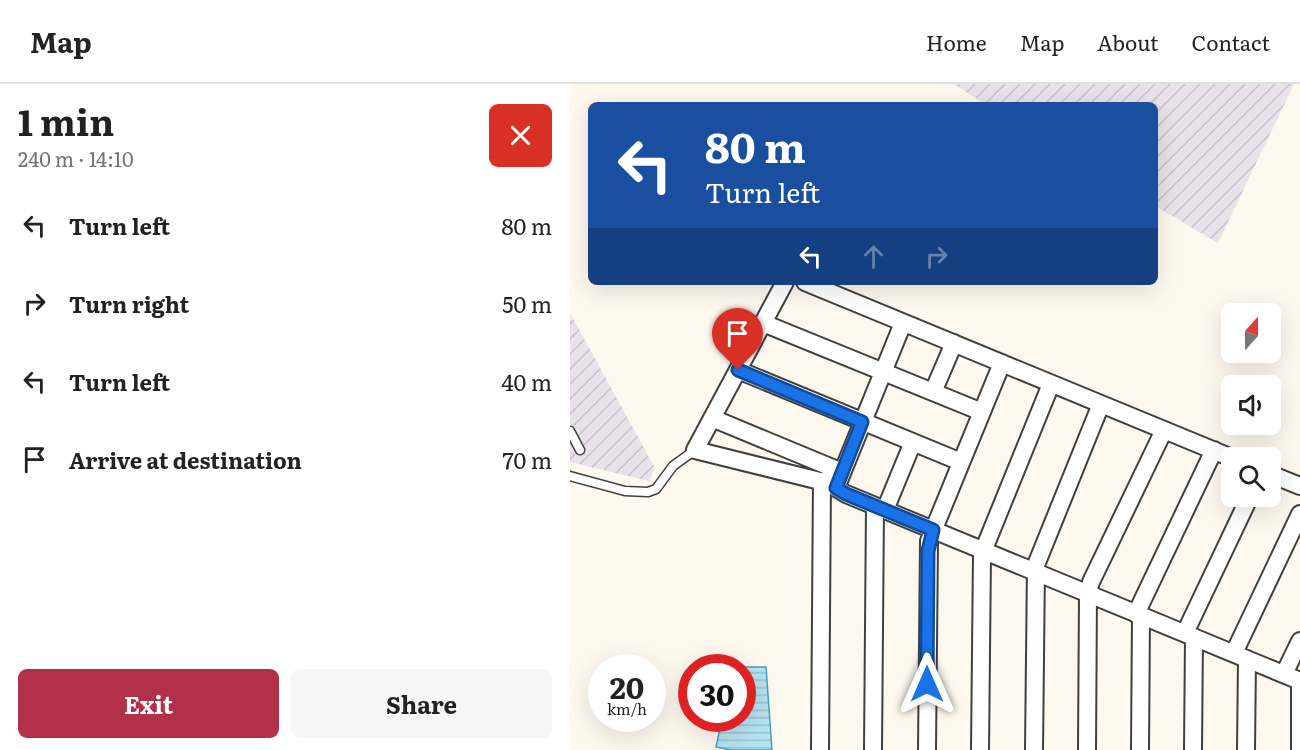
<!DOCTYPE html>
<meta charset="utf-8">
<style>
body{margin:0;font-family:Literata,serif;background:#f6f6f6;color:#222;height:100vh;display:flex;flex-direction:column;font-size:22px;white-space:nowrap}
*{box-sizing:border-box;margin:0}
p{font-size:20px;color:#767676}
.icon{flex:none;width:33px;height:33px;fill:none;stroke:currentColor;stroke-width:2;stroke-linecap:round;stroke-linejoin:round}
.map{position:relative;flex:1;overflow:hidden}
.side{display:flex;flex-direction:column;background:#fff;width:570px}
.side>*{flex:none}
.guide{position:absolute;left:18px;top:18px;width:570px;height:183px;border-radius:9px;box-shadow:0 6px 24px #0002;background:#1a4fa0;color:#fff;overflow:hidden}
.needle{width:39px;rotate:21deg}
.buttons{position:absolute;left:651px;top:219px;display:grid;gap:12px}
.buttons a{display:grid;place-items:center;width:60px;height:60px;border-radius:9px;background:#fff;box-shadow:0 6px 24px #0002;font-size:30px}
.speed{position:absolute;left:18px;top:570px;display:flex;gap:12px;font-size:30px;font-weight:700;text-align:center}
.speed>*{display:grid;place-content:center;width:78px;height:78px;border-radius:50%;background:#fff;box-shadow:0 6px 24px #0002;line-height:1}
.speed small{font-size:15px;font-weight:400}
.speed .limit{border:9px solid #d22;background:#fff;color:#111}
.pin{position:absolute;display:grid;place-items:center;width:51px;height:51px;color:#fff;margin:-62px -26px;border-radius:50% 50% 50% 0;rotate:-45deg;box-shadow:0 0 6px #0007}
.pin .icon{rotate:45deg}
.me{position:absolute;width:66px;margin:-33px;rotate:0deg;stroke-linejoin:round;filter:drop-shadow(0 0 4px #0008)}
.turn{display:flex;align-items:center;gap:21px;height:126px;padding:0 18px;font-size:27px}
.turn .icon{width:78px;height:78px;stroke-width:2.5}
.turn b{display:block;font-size:42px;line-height:51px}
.lanes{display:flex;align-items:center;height:57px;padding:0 18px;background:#0003;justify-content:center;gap:30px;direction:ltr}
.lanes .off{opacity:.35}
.round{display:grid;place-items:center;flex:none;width:63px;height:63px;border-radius:9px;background:#f6f6f6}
.head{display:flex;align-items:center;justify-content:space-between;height:102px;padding:0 18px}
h1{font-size:36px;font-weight:700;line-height:45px}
.action{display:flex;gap:12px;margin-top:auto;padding:12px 18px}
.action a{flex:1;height:69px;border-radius:9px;background:#b23048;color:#fff;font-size:24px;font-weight:700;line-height:69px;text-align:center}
.action a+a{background:#f6f6f6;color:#222}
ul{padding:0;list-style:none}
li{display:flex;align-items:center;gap:18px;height:78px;padding:0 18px}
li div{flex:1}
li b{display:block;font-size:22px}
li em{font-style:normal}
header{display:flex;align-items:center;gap:36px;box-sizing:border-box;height:84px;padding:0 30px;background:#fff;border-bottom:2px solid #e0e0e0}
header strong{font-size:28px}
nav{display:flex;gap:33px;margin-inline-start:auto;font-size:21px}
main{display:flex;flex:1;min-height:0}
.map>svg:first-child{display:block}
.industrial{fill:url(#industrial-furrows)}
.water{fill:url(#water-rules);stroke:#43a2c3;stroke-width:1.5}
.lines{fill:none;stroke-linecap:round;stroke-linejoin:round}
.lane-casing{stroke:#404040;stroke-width:11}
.street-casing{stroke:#404040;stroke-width:20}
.lane{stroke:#fff;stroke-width:8}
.street{stroke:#fff;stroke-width:16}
.route-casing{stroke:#114b97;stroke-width:15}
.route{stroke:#1a73e8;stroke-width:10}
</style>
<header>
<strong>Map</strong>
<nav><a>Home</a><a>Map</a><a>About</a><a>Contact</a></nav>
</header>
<main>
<section class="side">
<div class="head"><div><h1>1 min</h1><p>240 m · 14:10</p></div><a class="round" style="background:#d93025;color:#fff"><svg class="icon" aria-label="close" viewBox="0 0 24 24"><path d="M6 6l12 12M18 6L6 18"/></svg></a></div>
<ul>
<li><svg class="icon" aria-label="left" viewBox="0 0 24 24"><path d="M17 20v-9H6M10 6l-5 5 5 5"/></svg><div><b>Turn left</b></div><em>80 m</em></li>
<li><svg class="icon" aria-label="right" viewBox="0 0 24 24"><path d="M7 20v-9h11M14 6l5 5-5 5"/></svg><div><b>Turn right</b></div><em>50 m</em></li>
<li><svg class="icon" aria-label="left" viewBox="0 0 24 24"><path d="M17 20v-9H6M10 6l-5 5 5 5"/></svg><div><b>Turn left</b></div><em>40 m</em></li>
<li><svg class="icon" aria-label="arrive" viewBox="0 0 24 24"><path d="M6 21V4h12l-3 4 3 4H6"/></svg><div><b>Arrive at destination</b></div><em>70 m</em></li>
</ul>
<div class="action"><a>Exit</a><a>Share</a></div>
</section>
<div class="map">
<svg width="730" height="666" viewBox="0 0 730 666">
<defs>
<pattern id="industrial-furrows" width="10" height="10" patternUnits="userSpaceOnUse" patternTransform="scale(1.5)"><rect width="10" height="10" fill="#e9e2eb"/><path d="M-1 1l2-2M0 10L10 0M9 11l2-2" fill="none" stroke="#c7c1c8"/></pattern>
<pattern id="water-rules" width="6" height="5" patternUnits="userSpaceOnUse" patternTransform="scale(1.5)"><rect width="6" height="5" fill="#b6e3f1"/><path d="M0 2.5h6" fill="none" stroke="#9bc2cd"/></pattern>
</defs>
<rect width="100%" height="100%" fill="#fef8ee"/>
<!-- industrial -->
<path class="industrial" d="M384,0H724L648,159L585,122V21H416Z
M0,229L85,384L79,397L0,378Z"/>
<!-- water -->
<path class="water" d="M162,583H196L202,666H161L146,663L152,635L172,634V584Z"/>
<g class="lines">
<defs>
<path id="lane" d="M0,347L10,366
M0,392L55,407L78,408L86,405L103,382L125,366"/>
<path id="street" d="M215,198L125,366L258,399L276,410L730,597
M235,198L662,374
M193,239L412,328
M168,286L391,378
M363,308L384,259
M142,334L272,388
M700,390L730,402
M266,404L333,239
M315,426L343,358
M566,530L644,366
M615,549L680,412
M664,569L730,430
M714,590L730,557
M250,666L252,397
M303,666L305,422
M357,666L359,457L432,279
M410,666L412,470L481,300
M464,666L466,481L531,320
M517,666L518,509L521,498L594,346
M570,666L571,531
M623,666L624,553
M676,666L677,575
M730,666V604"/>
</defs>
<!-- lane casing -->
<use href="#lane" class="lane-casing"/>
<!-- street casing -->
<use href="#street" class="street-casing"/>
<!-- lane -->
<use href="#lane" class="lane"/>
<!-- street -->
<use href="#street" class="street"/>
</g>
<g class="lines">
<defs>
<path id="route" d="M168,286L292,338L266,404L276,410L363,446L358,467L357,600"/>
</defs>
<!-- route casing -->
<use href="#route" class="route-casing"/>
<!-- route -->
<use href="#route" class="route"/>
</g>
</svg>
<div class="buttons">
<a><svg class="needle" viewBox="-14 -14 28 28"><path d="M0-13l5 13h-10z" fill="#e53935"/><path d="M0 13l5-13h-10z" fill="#767676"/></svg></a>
<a><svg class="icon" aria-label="sound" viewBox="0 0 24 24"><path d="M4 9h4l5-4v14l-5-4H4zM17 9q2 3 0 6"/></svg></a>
<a><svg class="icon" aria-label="search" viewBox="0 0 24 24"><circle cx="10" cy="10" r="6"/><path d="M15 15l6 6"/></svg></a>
</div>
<div class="speed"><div>20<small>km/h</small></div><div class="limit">30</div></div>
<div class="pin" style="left:168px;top:286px;background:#d93025"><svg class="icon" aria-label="arrive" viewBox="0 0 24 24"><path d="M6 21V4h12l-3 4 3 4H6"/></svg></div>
<svg class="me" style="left:357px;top:600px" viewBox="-20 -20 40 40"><path d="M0-17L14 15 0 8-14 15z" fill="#1a73e8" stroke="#fff" stroke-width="4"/></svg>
<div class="guide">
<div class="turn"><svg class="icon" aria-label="left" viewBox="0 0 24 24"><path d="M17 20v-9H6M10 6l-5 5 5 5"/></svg><div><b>80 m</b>Turn left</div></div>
<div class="lanes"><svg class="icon" aria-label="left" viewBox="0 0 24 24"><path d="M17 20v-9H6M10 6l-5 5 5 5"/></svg><svg class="icon off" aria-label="ahead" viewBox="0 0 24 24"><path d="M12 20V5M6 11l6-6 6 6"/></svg><svg class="icon off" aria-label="right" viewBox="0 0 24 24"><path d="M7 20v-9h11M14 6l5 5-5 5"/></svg></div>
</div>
</div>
</main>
